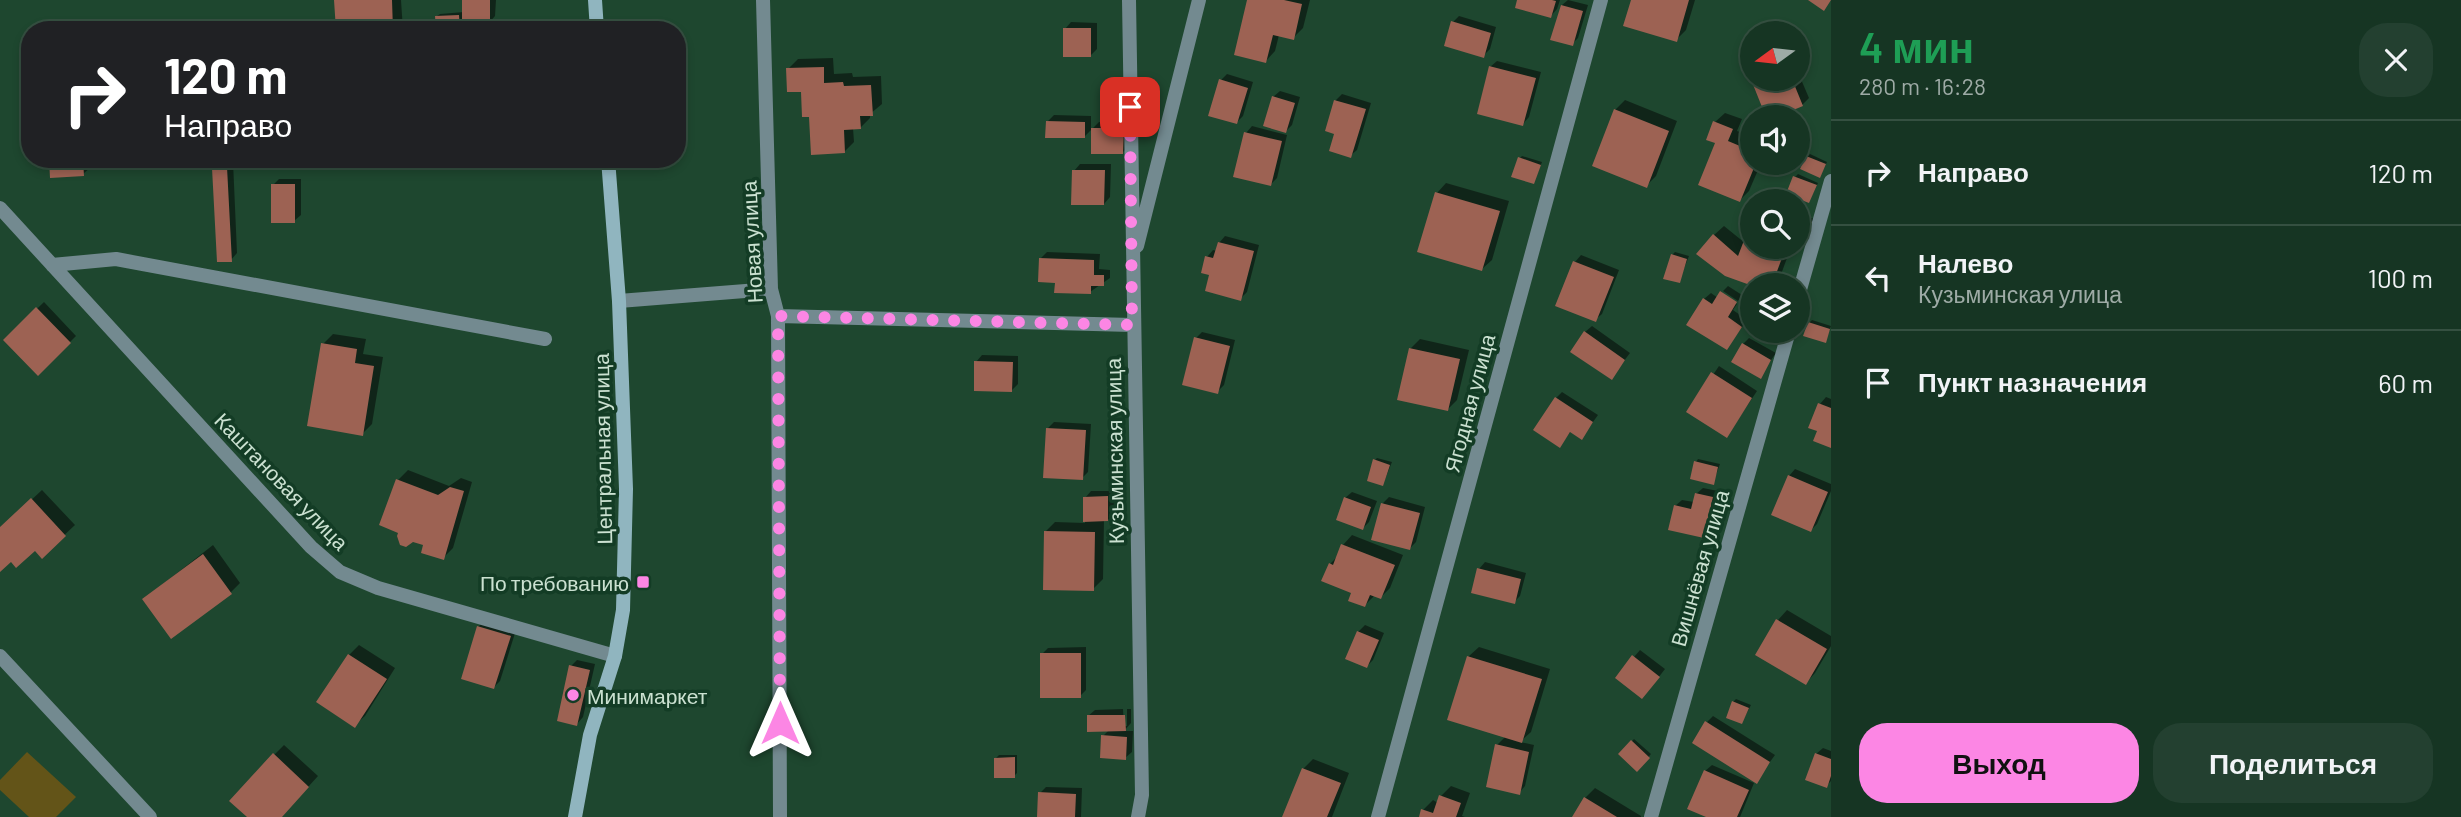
<!DOCTYPE html>
<html lang="ru">
<meta charset="utf-8">
<style>
body{margin:0;font-family:Barlow,sans-serif;background:#234030;color:#f1f3f6;height:100vh;display:flex;flex-direction:column;font-size:26px;white-space:nowrap}
*{box-sizing:border-box;margin:0}
p{font-size:23px;color:#9eaba6}
.icon{flex:none;width:38px;height:38px;fill:none;stroke:currentColor;stroke-width:2;stroke-linecap:round;stroke-linejoin:round}
.map{position:relative;flex:1;overflow:hidden}
.sheet{display:flex;flex-direction:column;background:#163523;width:630px}
.sheet>*{flex:none}
.hud{position:absolute;left:21px;top:21px;width:665px;height:147px;border-radius:28px;box-shadow:0 4px 10px #0003,0 0 0 2px #355041;background:#202124;color:#fff;overflow:hidden}
.needle{width:46px;rotate:255deg}
.tools{position:absolute;left:1740px;top:21px;display:grid;gap:14px}
.tools a{display:grid;place-items:center;width:70px;height:70px;border-radius:50%;background:#163523;box-shadow:0 4px 10px #0003,0 0 0 2px #355041;font-size:35px}
.pin{position:absolute;display:grid;place-items:center;width:60px;height:60px;color:#fff;margin:-30px;border-radius:14px;box-shadow:0 4px 10px #0006}
.me{position:absolute;width:77px;margin:-38px;rotate:0deg;stroke-linejoin:round;filter:drop-shadow(0 0 5px #0008)}
.turn{display:flex;align-items:center;gap:24px;height:147px;padding:0 28px;font-size:32px}
.turn .icon{width:91px;height:91px;stroke-width:2.5}
.turn b{display:block;font-size:49px;line-height:60px}
.round{display:grid;place-items:center;flex:none;width:74px;height:74px;border-radius:28px;background:#234030}
.summary{display:flex;align-items:center;justify-content:space-between;height:119px;padding:0 28px}
h1{font-size:42px;font-weight:600;line-height:52px;color:#1e9e55}
.cta{display:flex;gap:14px;margin-top:auto;padding:14px 28px}
.cta a{flex:1;height:80px;border-radius:28px;background:#fc86e4;color:#111;font-size:28px;font-weight:600;line-height:80px;text-align:center}
.cta a+a{background:#234030;color:#f1f3f6}
ul{padding:0;list-style:none}
li{display:flex;align-items:center;gap:21px;height:105px;padding:0 28px;border-top:2px solid #355041}
li div{flex:1}
li b{display:block;font-size:26px}
li em{font-style:normal}
main{display:flex;flex:1;min-height:0}
.map>svg:first-child{display:block}
.green{fill:#635418}
.shadow{fill:#0007}
.building{fill:#9d6253}
.lines{fill:none;stroke-linecap:round;stroke-linejoin:round}
.street{stroke:#738a90;stroke-width:14}
.secondary{stroke:#90b5bf;stroke-width:14}
.route{stroke:#fc86e4;stroke-width:12;stroke-dasharray:0 21.6}
.poi-dot{fill:#fc86e4;stroke:#133c25;stroke-width:2.5}
.labels{text-anchor:middle;dominant-baseline:central;stroke-width:7;stroke-linejoin:round;paint-order:stroke}
.street-label{font-size:21px;fill:#cbe1d1;stroke:#133c25}
.poi-label{font-size:21px;fill:#cbe1d1;stroke:#133c25;text-anchor:end}
</style>
<main>
<div class="map">
<svg width="1831" height="817" viewBox="0 0 1831 817">
<rect width="100%" height="100%" fill="#1e472f"/>
<!-- green -->
<path class="green" d="M27,752L76,797L56,817H29L0,790V780Z"/>
<!-- shadow -->
<path class="shadow" d="M336,0H401L403,30H337Z
M464,0H496L495,16L489,23L462,22V30H438L437,16L440,14L464,12Z
M1249,0H1310L1303,28L1293,38L1279,35L1275,51L1266,61Z
M1519,0H1560L1557,9L1551,16Z
M1568,0L1588,5L1578,38L1572,44L1562,5Z
M1633,0H1695L1686,30L1676,40Z
M1459,16L1496,27L1490,49L1483,56L1453,22Z
M1071,22L1097,23V49L1091,55L1065,29Z
M833,58L834,74L852,73L853,77L881,76L882,104L870,114V118L860,128H853L854,142L844,152L811,115L803,90L788,69L798,59Z
M1497,61L1541,72L1529,117L1523,124L1490,67Z
M1797,70L1809,98L1802,105L1768,117L1752,79H1797Z
M1227,74L1253,82L1243,116L1237,122L1221,80Z
M1280,91L1300,97L1292,125L1286,131L1273,97Z
M1342,94L1371,103L1357,150L1350,156L1336,133L1327,130L1336,100Z
M1625,100L1677,121L1656,176L1646,186L1615,110Z
M1725,113L1742,119L1737,131L1752,137V163H1761L1749,191L1740,200L1717,142L1715,122Z
M1054,115L1091,116V130L1084,137L1047,122Z
M1099,122H1129V146L1123,152L1092,129Z
M1252,126L1287,135L1277,178L1271,184L1246,133Z
M1810,154L1827,162L1820,176L1807,157Z
M1522,156L1542,162L1534,182L1520,158Z
M51,159H89L90,168L83,174Z
M233,161L237,253L231,260L214,168L220,162Z
M1080,164H1111L1110,197L1104,204L1074,171Z
M1798,174L1818,183L1809,201L1795,177Z
M279,179H301V215L294,221L273,185Z
M1446,183L1509,201L1492,260L1482,269L1437,193Z
M1797,213L1814,219L1806,236L1797,233Z
M1724,226L1745,243L1752,228V247H1791L1779,280L1774,285H1756L1726,275L1714,235Z
M1225,236L1259,245L1247,292L1240,299L1211,274L1207,257L1213,250L1217,251L1219,243Z
M1047,252L1100,254L1099,269L1110,270V278L1090,292L1056,281L1041,258Z
M1675,252L1689,256L1679,281L1672,255Z
M1581,255L1619,270L1602,314L1595,320L1557,305L1575,262Z
M1728,286L1742,295L1738,301L1723,291Z
M1711,293L1718,298L1720,294L1737,304L1733,310L1747,320L1727,348L1704,299Z
M44,302L76,336L38,374L5,340Z
M1812,320L1831,326L1825,341L1809,323Z
M1592,326L1630,353L1611,378L1585,332Z
M1202,332L1235,340L1224,385L1217,392L1196,338Z
M333,334L366,339L363,354L383,357L372,424L362,434L323,344Z
M1749,338L1776,353L1760,376L1743,344Z
M1420,339L1469,350L1457,400L1448,409L1410,349Z
M982,355L1018,356V384L1012,390L976,362Z
M1719,366L1757,391L1727,436L1688,412Z
M1562,392L1598,415L1582,437L1571,431L1560,446L1556,398Z
M1826,397L1831,399V446L1819,430L1811,427L1820,404Z
M1054,422L1091,424L1088,472L1082,478L1048,428Z
M1377,458L1392,462L1383,484L1375,460Z
M1698,459L1720,464L1713,483L1696,462Z
M1795,469L1831,484V491L1817,524L1811,530L1789,476Z
M408,470L449,486L461,478L472,482L453,548L443,558L425,544L398,480Z
M1703,488L1718,491L1709,530L1703,536L1675,506L1682,500L1694,502L1696,494Z
M42,490L75,525L42,556L35,549L11,560L0,568V529Z
M1091,491H1114V513L1108,520H1104L1103,579L1093,589L1045,532L1055,522L1085,523V498Z
M1352,492L1377,501L1369,522L1363,528L1345,498Z
M1389,497L1425,507L1416,542L1410,548L1383,503Z
M1352,535L1403,555L1390,588L1381,597L1375,595L1365,605L1330,564L1338,556L1343,545Z
M213,545L240,583L231,592L144,599Z
M1485,562L1526,573L1520,596L1514,602L1479,569Z
M1787,610L1831,636V646L1815,673L1806,683L1758,654L1778,620Z
M485,620L516,630L500,681L494,687L478,627Z
M1365,625L1384,633L1373,660L1367,666L1358,632Z
M359,645L395,668L365,716L355,725L319,702L349,655Z
M1086,647V690L1080,696L1042,654L1048,648Z
M1479,647L1550,669L1531,732L1520,742L1534,745L1525,786L1519,793L1497,745L1506,736L1449,719L1469,656Z
M1640,650L1665,669L1648,691L1634,657Z
M577,660L595,664L583,717L577,724L571,666Z
M1736,699L1751,705L1742,722L1733,702Z
M1123,709L1124,726H1127V709H1131V723L1124,731H1133L1132,752L1125,758L1103,736L1109,730L1088,716L1095,710Z
M1713,716L1775,755L1756,781L1707,722Z
M1634,739L1651,754L1637,770L1620,754Z
M284,745L318,776L281,817H250L274,755Z
M1823,748L1831,751V781L1826,786L1816,754Z
M999,755H1017V773L1014,776L996,758Z
M1313,759L1349,773L1332,817H1284L1303,769Z
M1712,765L1754,783L1740,817H1711L1705,771Z
M1451,786L1470,793L1462,816L1465,817H1420L1423,810L1433,800L1438,803L1441,796Z
M1046,787L1082,788L1081,817H1039L1040,793Z
M1595,788L1641,816V817H1574L1585,798Z"/>
<!-- building -->
<path class="building" d="M334,0H392L393,30H336Z
M462,0H490V24H462Z
M1247,0H1284L1302,4L1294,40L1273,35L1266,63L1234,55Z
M1517,0H1552L1556,1L1551,18L1515,8Z
M1631,0H1689L1677,42L1623,26Z
M1808,0H1831L1824,11Z
M1561,5L1583,11L1573,46L1550,40Z
M459,15L460,30H436L435,16Z
M1451,21L1491,33L1484,58L1444,46Z
M1063,28H1091V57H1063Z
M1752,65V79H1792L1803,106L1776,117H1766L1746,67Z
M1489,66L1536,78L1523,126L1477,114Z
M824,67V83L843,82L844,86L871,85L873,116H860L861,129L844,130L845,153L811,155L809,117H802L801,92H787L786,68Z
M1219,79L1248,88L1237,124L1208,116Z
M1272,96L1295,103L1286,133L1263,126Z
M1334,100L1366,109L1351,158L1329,151L1334,134L1325,131Z
M1614,109L1669,131L1647,188L1592,166Z
M1046,121L1085,122V138H1045Z
M1713,121L1733,129L1728,141L1752,151V163H1756L1740,202L1698,185L1715,143L1706,140Z
M1091,128H1124L1123,154H1091Z
M1244,132L1282,141L1271,186L1233,177Z
M1806,156L1826,164L1820,178L1800,169Z
M1518,157L1541,165L1534,184L1511,177Z
M49,159H83L84,176L50,178Z
M227,167L232,262H217L212,168Z
M1072,170H1105L1104,205H1071Z
M1793,176L1817,185L1809,203L1786,194Z
M271,184H295V223H271Z
M1435,192L1500,211L1482,271L1417,252Z
M1797,216L1812,222L1806,238L1797,235Z
M1748,230L1752,231V247H1786L1772,285H1750L1725,276L1696,254L1713,234L1738,256Z
M1218,242L1254,251L1241,301L1205,291L1209,275L1201,273L1205,256L1213,258Z
M1671,254L1687,259L1680,283L1663,279Z
M1039,258L1094,260V275H1104V286H1091V294L1054,293L1055,283L1038,282Z
M1573,261L1614,277L1596,322L1555,306Z
M1720,291L1737,302L1728,317L1742,327L1727,350L1686,325L1703,298L1712,304Z
M36,307L71,343L38,376L3,340Z
M1808,322L1830,329L1826,343L1803,336Z
M1584,331L1625,360L1612,380L1570,352Z
M1194,337L1230,346L1218,394L1182,385Z
M321,343L357,349L355,363L374,366L363,436L307,426Z
M1742,343L1771,360L1761,379L1731,362Z
M1409,348L1460,359L1448,411L1397,400Z
M974,361L1013,362L1012,392L974,391Z
M1711,372L1752,398L1727,438L1686,412Z
M1555,397L1593,422L1582,440L1570,432L1560,448L1533,430Z
M1818,403L1831,408V448L1813,441L1817,431L1808,428Z
M1046,428L1086,430L1083,480L1043,478Z
M1373,459L1390,465L1383,486L1367,481Z
M1694,461L1718,467L1714,485L1690,479Z
M1788,475L1828,492L1811,532L1771,515Z
M396,479L438,495L450,487L464,491L444,560L421,553L423,545L413,542L406,547L400,545L397,536L398,533L379,525Z
M1695,493L1713,497L1704,538L1668,530L1674,505L1691,509Z
M1108,496V521L1083,522V497Z
M1344,497L1371,507L1363,530L1336,520Z
M31,498L66,536L42,559L35,551L16,568L11,562L0,572V527Z
M1381,503L1420,513L1410,550L1371,540Z
M1044,531L1095,532L1094,591L1043,590Z
M1341,544L1395,565L1381,599L1370,595L1365,607L1348,601L1351,593L1321,581L1329,563L1333,565Z
M203,554L232,594L171,639L142,599Z
M1477,568L1521,579L1515,604L1471,593Z
M1776,619L1827,649L1806,685L1755,655Z
M477,626L511,636L494,689L461,679Z
M1357,631L1379,640L1367,668L1345,659Z
M1040,653H1081V698H1040Z
M348,654L387,679L355,728L316,702Z
M1632,655L1660,677L1642,699L1615,678Z
M1467,656L1542,679L1522,743L1447,720Z
M569,665L590,670L577,726L557,721Z
M1732,701L1749,708L1742,724L1726,718Z
M1087,715H1125L1126,731L1087,732Z
M1705,721L1770,762L1757,784L1692,743Z
M1101,735L1127,737L1126,760L1100,758Z
M1631,740L1650,758L1637,772L1618,754Z
M1495,744L1529,752L1520,795L1486,787Z
M273,753L309,787L282,817H247L229,801Z
M1815,753L1831,759V776L1827,788L1805,780Z
M1015,757V778H994V758Z
M1302,768L1341,783L1327,817H1282Z
M1704,770L1749,790L1737,817H1706L1687,809Z
M1038,792L1076,794L1075,817H1037Z
M1439,795L1461,803L1456,817H1419L1421,809L1433,813Z
M1584,797L1617,817H1572Z"/>
<g class="lines">
<!-- street -->
<path class="street" d="M763,0L771,289L778,316L780,817
M1129,0L1142,795L1138,817
M0,208L311,547L340,572L378,588L615,656
M1137,246L1199,0
M52,265L116,259L545,339
M1797,300L1831,181
M619,301L771,289
M778,316L1132,325
M0,656L150,817
M1378,817L1601,0
M1651,817L1789,331"/>
<!-- secondary -->
<path class="secondary" d="M595,0L597,30
M575,817L590,735L615,656L623,610L626,489L619,301L608,159"/>
</g>
<g class="lines">
<!-- route -->
<path class="route" d="M780,723L778,316L1132,325L1130,107"/>
</g>
<!-- markers -->
<g class="poi-dot">
<rect x="636" y="575" width="14" height="14" rx="3.5"/>
<circle cx="573" cy="695" r="7"/>
</g>
<g class="labels">
<!-- street labels -->
<g class="street-label">
<text transform="translate(751 242) rotate(-93)">Новая улица</text>
<text transform="translate(1469 403) rotate(-75)">Ягодная улица</text>
<text transform="translate(602 449) rotate(-91)">Центральная улица</text>
<text transform="translate(1114 451) rotate(-91)">Кузьминская улица</text>
<text transform="translate(282 481) rotate(46)">Каштановая улица</text>
<text transform="translate(1699 568) rotate(-74)">Вишнёвая улица</text>
</g>
<!-- poi labels -->
<g class="poi-label">
<text x="629" y="582">По требованию</text>
<text x="587" y="695" text-anchor="start">Минимаркет</text>
</g>
</g>
</svg>
<div class="tools">
<a><svg class="needle" viewBox="-14 -14 28 28"><path d="M0-13l5 13h-10z" fill="#e53935"/><path d="M0 13l5-13h-10z" fill="#9eaba6"/></svg></a>
<a><svg class="icon" aria-label="sound" viewBox="0 0 24 24"><path d="M4 9h4l5-4v14l-5-4H4zM17 9q2 3 0 6"/></svg></a>
<a><svg class="icon" aria-label="search" viewBox="0 0 24 24"><circle cx="10" cy="10" r="6"/><path d="M15 15l6 6"/></svg></a>
<a><svg class="icon" aria-label="layers" viewBox="0 0 24 24"><path d="M12 4l9 5-9 5-9-5zM3 14l9 5 9-5"/></svg></a>
</div>
<div class="pin" style="left:1130px;top:107px;background:#d93025"><svg class="icon" aria-label="arrive" viewBox="0 0 24 24"><path d="M6 21V4h12l-3 4 3 4H6"/></svg></div>
<svg class="me" style="left:780px;top:723px" viewBox="-20 -20 40 40"><path d="M0-17L14 15 0 8-14 15z" fill="#fc86e4" stroke="#fff" stroke-width="4"/></svg>
<div class="hud">
<div class="turn"><svg class="icon" aria-label="right" viewBox="0 0 24 24"><path d="M7 20v-9h11M14 6l5 5-5 5"/></svg><div><b>120 m</b>Направо</div></div>
</div>
</div>
<section class="sheet">
<div class="summary"><div><h1>4 мин</h1><p>280 m · 16:28</p></div><a class="round"><svg class="icon" aria-label="close" viewBox="0 0 24 24"><path d="M6 6l12 12M18 6L6 18"/></svg></a></div>
<ul>
<li><svg class="icon" aria-label="right" viewBox="0 0 24 24"><path d="M7 20v-9h11M14 6l5 5-5 5"/></svg><div><b>Направо</b></div><em>120 m</em></li>
<li><svg class="icon" aria-label="left" viewBox="0 0 24 24"><path d="M17 20v-9H6M10 6l-5 5 5 5"/></svg><div><b>Налево</b><p>Кузьминская улица</p></div><em>100 m</em></li>
<li><svg class="icon" aria-label="arrive" viewBox="0 0 24 24"><path d="M6 21V4h12l-3 4 3 4H6"/></svg><div><b>Пункт назначения</b></div><em>60 m</em></li>
</ul>
<div class="cta"><a>Выход</a><a>Поделиться</a></div>
</section>
</main>
